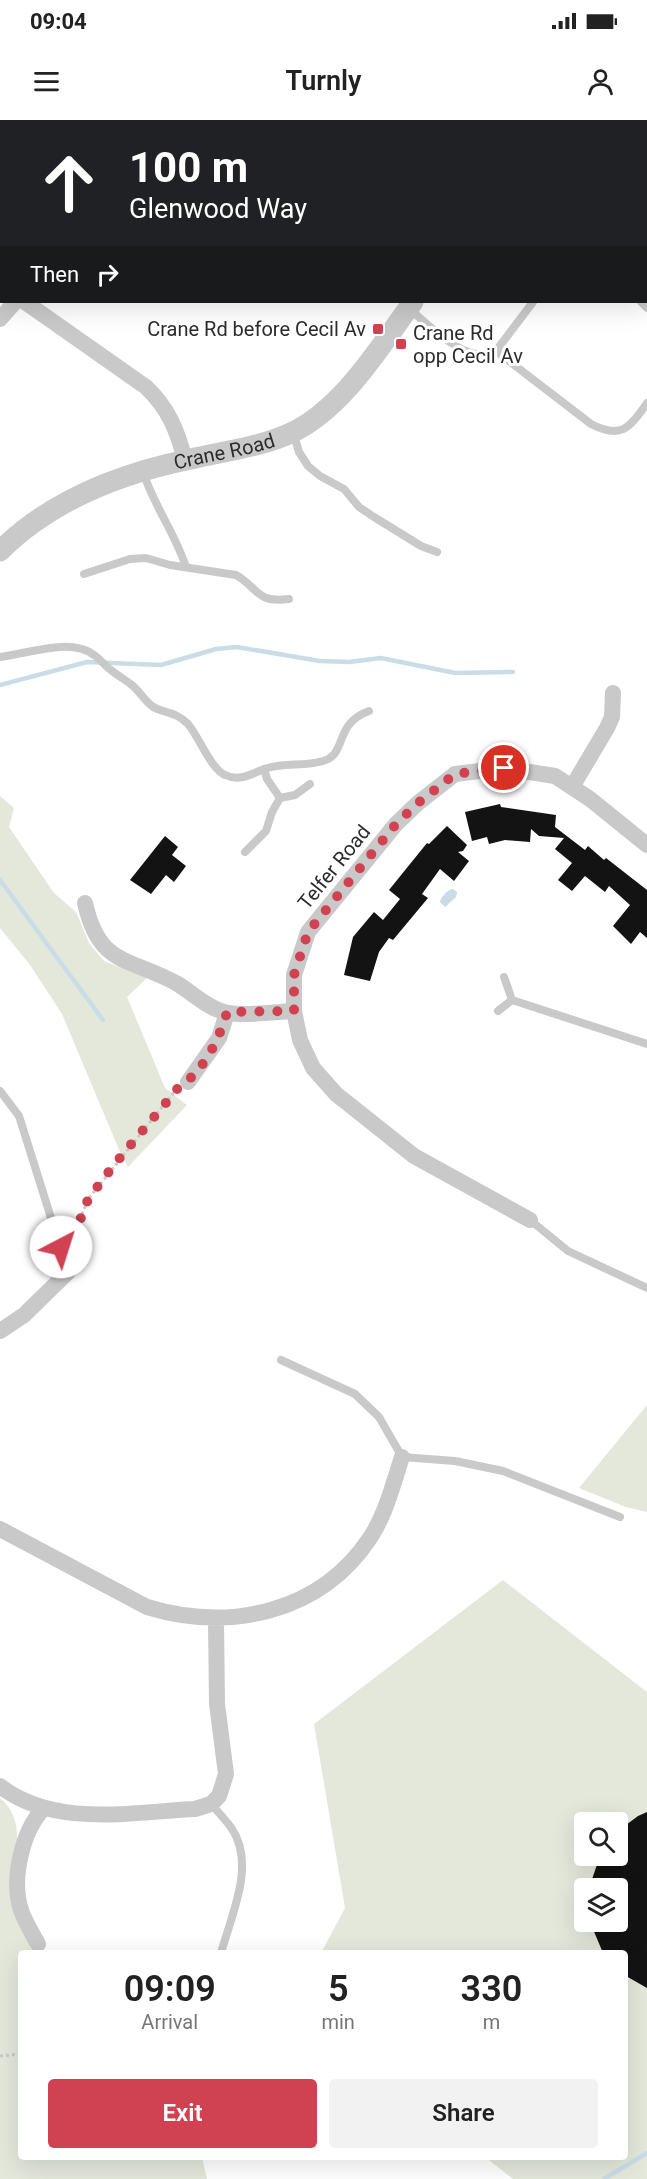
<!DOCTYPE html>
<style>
body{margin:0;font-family:Roboto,sans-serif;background:#f2f2f2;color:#222;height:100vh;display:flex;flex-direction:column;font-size:22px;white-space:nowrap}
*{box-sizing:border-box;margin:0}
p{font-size:20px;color:#767676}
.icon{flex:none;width:33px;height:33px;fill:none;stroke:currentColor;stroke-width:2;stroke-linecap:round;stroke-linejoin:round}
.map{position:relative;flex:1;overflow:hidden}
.drawer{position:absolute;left:18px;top:1830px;width:610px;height:210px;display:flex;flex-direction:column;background:#fff;border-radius:6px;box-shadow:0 6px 24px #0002}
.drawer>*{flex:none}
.guide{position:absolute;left:0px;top:0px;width:648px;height:183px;box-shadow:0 6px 24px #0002;background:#202124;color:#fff;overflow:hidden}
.buttons{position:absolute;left:574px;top:1692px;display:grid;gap:12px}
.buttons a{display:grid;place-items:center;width:54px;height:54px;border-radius:6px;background:#fff;box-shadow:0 6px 24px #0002;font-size:30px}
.pin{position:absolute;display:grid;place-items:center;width:51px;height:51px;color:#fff;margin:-26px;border:3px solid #fff;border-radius:50%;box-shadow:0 2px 6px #0007}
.me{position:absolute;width:66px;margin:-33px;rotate:40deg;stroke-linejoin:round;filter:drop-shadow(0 0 4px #0008)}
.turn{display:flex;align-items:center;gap:21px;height:126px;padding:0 30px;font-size:27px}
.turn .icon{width:78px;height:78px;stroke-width:2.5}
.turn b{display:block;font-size:42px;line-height:51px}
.then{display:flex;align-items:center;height:57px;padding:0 30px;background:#0003;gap:12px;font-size:22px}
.eta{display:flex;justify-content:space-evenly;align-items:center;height:102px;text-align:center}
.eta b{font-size:36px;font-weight:600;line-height:42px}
.cta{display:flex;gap:12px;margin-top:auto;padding:12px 30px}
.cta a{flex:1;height:69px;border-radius:6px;background:#d04252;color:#fff;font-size:24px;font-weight:600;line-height:69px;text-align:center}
.cta a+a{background:#f2f2f2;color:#222}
.status{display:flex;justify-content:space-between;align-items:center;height:42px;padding:0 30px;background:#fff;direction:ltr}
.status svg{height:16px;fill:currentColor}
header{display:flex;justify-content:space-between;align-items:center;height:78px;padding:0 30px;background:#fff;font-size:27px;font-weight:600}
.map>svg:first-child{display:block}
.green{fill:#e3e8db;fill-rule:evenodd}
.water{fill:#cadce6}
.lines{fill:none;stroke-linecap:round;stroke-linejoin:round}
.stream{stroke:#cadce6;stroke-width:4.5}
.building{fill:#131313}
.path{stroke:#c9c9c9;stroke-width:3;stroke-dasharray:3 3;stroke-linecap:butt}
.service{stroke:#c9c9c9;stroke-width:8}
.minor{stroke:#c9c9c9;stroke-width:16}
.tertiary{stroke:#c9c9c9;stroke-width:21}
.route{stroke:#d04252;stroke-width:10;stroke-dasharray:0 18}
.poi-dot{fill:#d04252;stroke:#fff;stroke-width:2}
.labels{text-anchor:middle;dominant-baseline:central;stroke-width:6;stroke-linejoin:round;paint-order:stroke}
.poi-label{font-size:20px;fill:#2c2c2c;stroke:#fff;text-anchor:end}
.street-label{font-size:20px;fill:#2c2c2c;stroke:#fff}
</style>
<div class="status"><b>09:04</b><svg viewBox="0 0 49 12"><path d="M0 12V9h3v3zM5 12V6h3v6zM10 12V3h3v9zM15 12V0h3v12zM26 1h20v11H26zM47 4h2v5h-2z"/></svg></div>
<header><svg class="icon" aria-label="menu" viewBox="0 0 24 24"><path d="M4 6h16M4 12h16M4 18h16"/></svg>Turnly<svg class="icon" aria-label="person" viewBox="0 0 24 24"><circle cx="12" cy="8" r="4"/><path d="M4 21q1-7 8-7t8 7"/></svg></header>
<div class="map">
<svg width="647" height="2059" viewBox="0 0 647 2059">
<rect width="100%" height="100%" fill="#fff"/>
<!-- green -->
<path class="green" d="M0,676L14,688L9,707L54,773L76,792L89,823L104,841L147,858L127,877L165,968L187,985L128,1047L120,1032L62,894L30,845L0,808Z
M647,1285V1392L626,1387L579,1368Z
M503,1460L647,1572V2059H513L485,2037H626V1833H321L345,1788L314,1604ZM585,1702H618V1736H585ZM585,1768H618V1802H585Z
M0,1678C34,1707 5,1748 13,1784C17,1800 27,1816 34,1831L21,1833V2037H202L207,2059H0Z"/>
<!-- water -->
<path class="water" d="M453,769L457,772L456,777L445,787L440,782C440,778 448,769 453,769Z"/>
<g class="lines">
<!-- stream -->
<path class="stream" d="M0,565L87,542L161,545L216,529L237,527L320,541L349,542L381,538L455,553L513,552
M0,760L103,900
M604,2059L647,2033"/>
</g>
<!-- building -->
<path class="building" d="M500,684L501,687L556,695L555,707L585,730L588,726L604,740L606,738L647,770V818L640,812L631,824L613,806L630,785L609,766L605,772L585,756L572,771L558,760L572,743L555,729L564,718L539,716L531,709L530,722L505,720L489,724L487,717L472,721L465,692Z
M447,706L467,725L463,731L458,732L469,741L454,761L440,749L422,774L428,778L393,820L389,818L379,832L370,861L344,855L353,817L374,792L383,800L400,779L389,770L427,723L429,724Z
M165,716L178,727L172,735L186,746L174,762L166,755L151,774L130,760Z
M647,1692V1868L626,1856V1833H603L590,1802H618V1768H589L600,1736H618V1711L638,1696Z"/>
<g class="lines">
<!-- path -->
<path class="path" d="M70,1122L89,1078L175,971
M0,1936L21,1934"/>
<!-- service -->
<path class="service" d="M641,182L647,188
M408,188C431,206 466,246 496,231L533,182
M496,231L591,304C622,320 630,307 647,283
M293,312L299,332L308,346L320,356L344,369L359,387L374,397L421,426L437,432
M143,352C154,386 175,413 186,447
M84,454L130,439L146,438L170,445L236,455C260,469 255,483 289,479
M0,537C27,534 70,517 94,535C100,539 105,546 111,550C118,556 126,560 133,566C140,572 145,581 152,586C161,593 176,591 188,604C199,617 211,649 225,655C240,662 251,654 264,649C283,642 304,647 323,641C348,634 333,604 369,591
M264,649L267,659L280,678
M245,732L266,711L272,692L280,678L295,675L310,664
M504,857L512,880
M498,891L512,880L647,924
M0,971L19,996L68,1152
M530,1100L568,1131L647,1168
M281,1240L355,1274L379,1297L402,1337L455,1341L503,1351L620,1397
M211,1684C218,1692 226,1700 232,1709C256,1745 231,1796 221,1833"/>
<!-- minor -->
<path class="minor" d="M271,0L273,2
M291,2L292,0
M0,163L2,164
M25,182L146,267C169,289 177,310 185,340
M0,199L15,182
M572,667L607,608L612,597L613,573
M85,783C99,846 128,837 176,863C193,873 208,889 228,893C249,896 273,892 294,891
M188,962L219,918L227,893
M530,1100L414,1036L336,974L313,948L300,920L294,891V855L308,812L396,704L418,683L455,654L504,648L555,656L590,679L647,725
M0,1211L24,1195L68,1152
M0,1409L147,1487C230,1512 320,1493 370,1418C386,1394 393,1364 402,1337
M0,1666C54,1708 132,1692 195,1689L211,1684L219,1676L226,1654L217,1584L216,1500
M38,1824C32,1813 25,1802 21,1790C11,1759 22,1711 44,1688"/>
<!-- tertiary -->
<g class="tertiary">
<path d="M552,2L554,0"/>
<path id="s1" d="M0,431C51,380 122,353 191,339C225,331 262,327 293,312C344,287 380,226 413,182"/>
</g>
</g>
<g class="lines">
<!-- route -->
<path class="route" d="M61,1127C82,1116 78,1094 90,1077C117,1039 149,1004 178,968C203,952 219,920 227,892L294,891V855L308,812L396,704L418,683L455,654L504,648"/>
</g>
<!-- markers -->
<g class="poi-dot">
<rect x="372" y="203" width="12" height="12" rx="3"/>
<rect x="395" y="218" width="12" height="12" rx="3"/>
</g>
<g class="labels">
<!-- poi labels -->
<g class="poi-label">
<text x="366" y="209">Crane Rd before Cecil Av</text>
<text x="413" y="213" text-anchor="start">Crane Rd<tspan x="413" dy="23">opp Cecil Av</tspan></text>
</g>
<!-- street labels -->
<g class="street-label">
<text stroke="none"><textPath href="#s1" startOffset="249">Crane Road</textPath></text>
<text transform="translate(334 747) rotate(-51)">Telfer Road</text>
</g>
</g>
</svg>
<div class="buttons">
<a><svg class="icon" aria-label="search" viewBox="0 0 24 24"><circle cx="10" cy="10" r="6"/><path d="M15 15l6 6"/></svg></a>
<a><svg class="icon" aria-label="layers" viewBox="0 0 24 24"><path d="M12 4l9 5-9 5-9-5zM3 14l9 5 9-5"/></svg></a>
</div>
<div class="pin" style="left:504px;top:648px;background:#d93025"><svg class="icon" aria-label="arrive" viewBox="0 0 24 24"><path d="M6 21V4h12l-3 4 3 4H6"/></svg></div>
<svg class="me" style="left:61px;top:1127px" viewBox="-20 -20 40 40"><circle r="19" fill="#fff"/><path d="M0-13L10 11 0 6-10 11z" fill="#d04252"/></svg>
<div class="guide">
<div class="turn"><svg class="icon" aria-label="ahead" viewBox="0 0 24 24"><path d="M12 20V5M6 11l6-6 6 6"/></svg><div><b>100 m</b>Glenwood Way</div></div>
<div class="then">Then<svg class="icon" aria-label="right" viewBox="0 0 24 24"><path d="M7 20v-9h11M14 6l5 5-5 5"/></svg></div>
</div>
<section class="drawer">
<div class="eta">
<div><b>09:09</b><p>Arrival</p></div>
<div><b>5</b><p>min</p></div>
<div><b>330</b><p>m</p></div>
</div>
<div class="cta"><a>Exit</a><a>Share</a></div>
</section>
</div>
